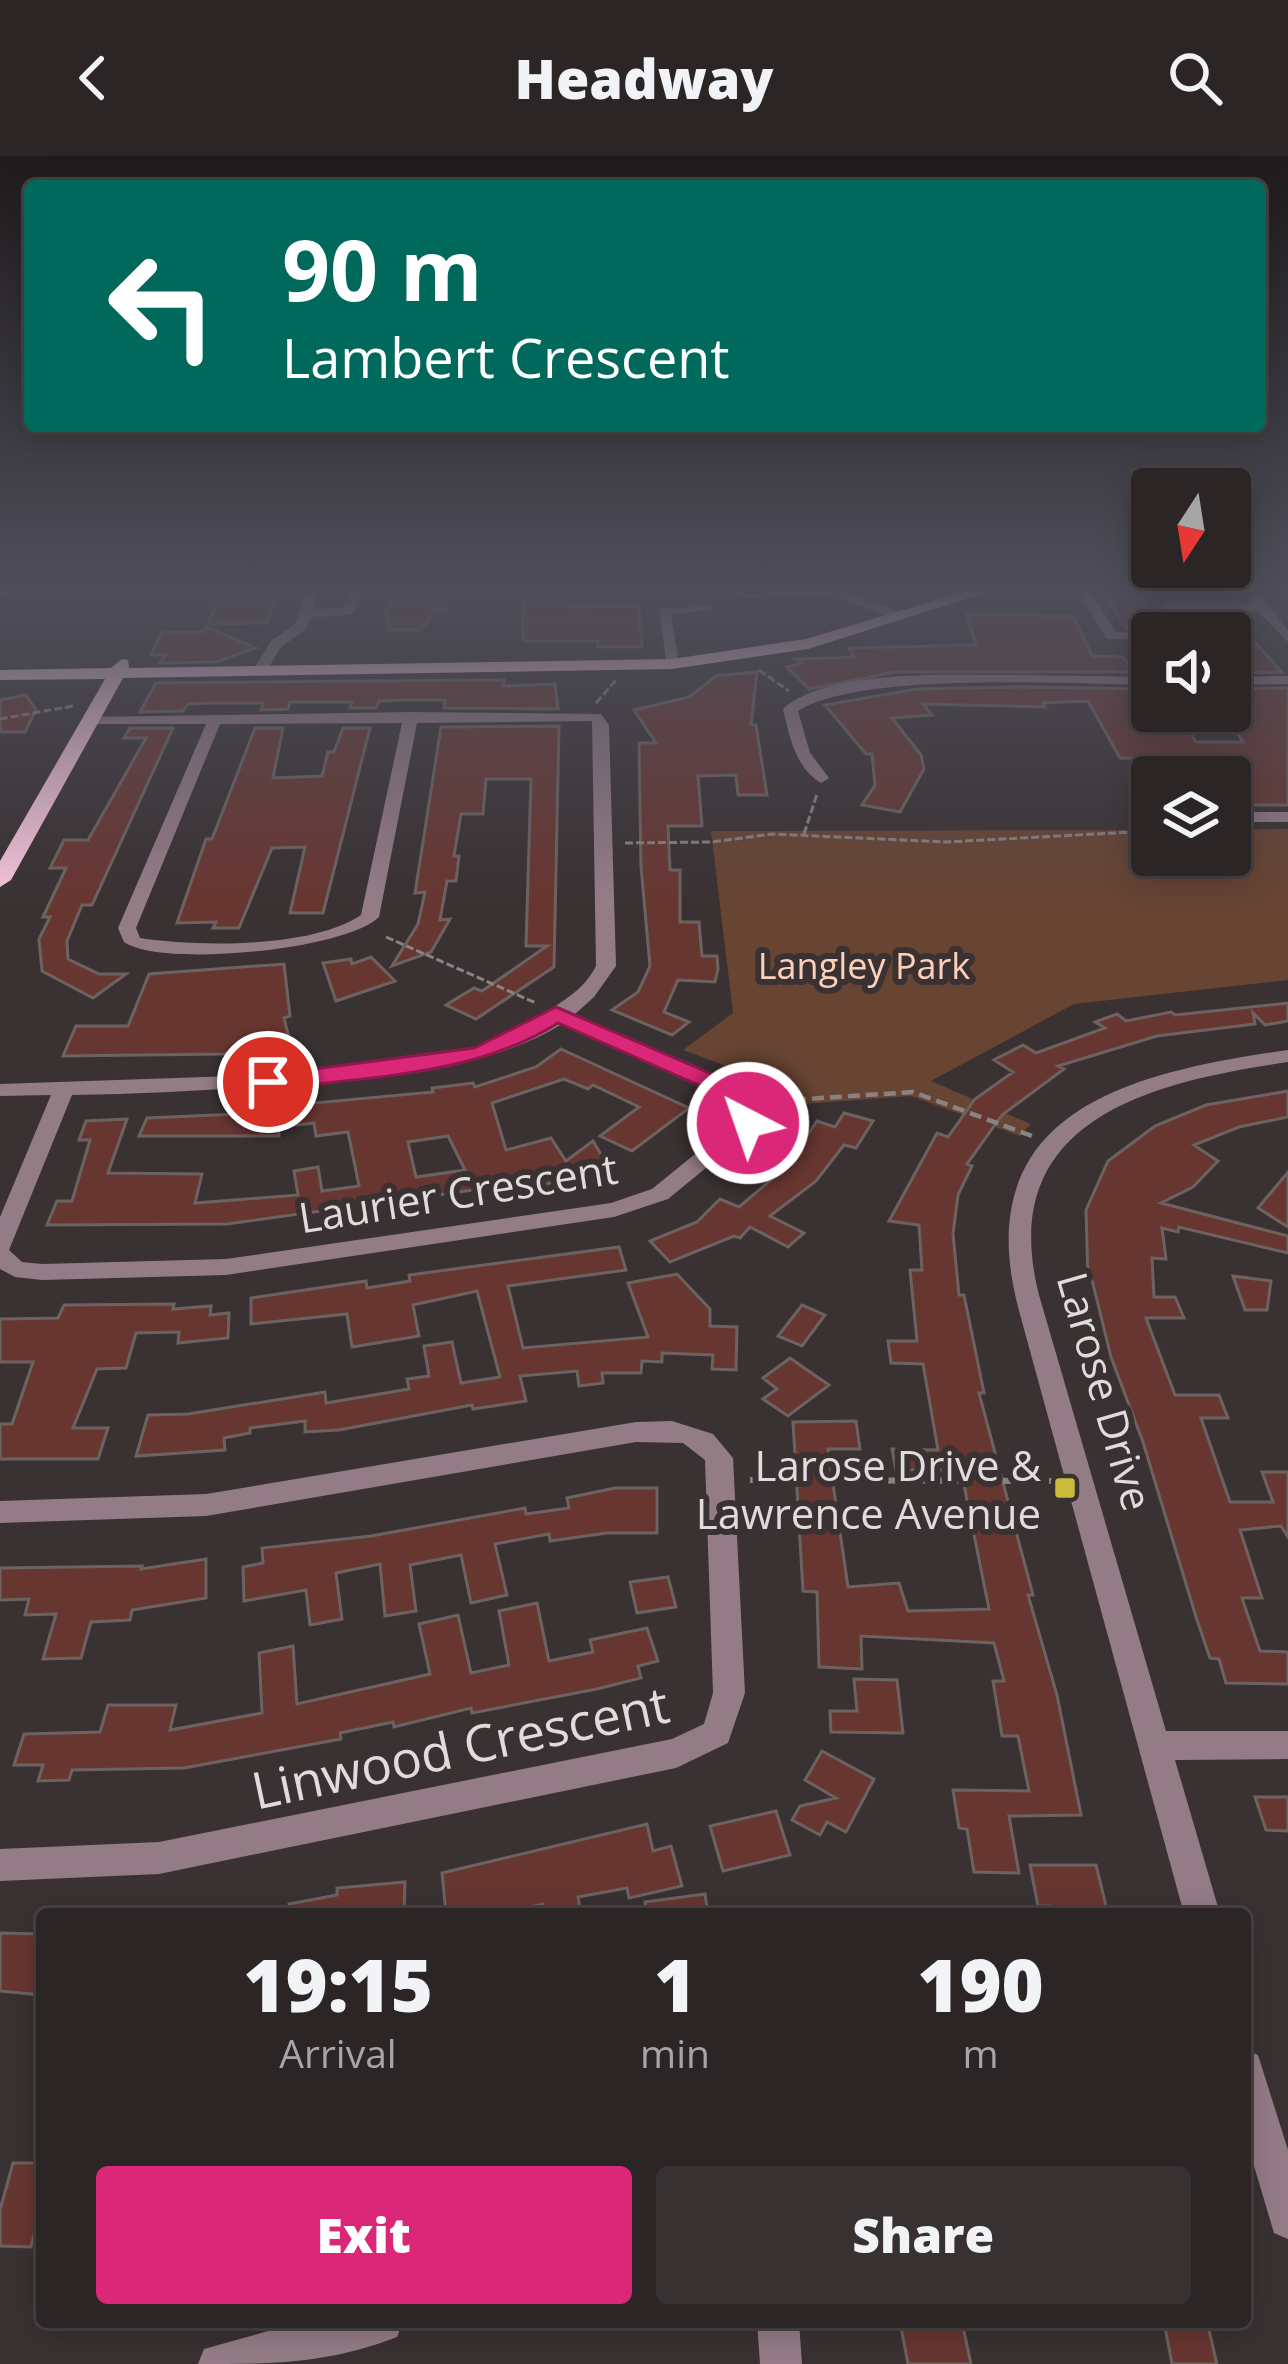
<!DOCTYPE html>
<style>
body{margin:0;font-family:"Open Sans",sans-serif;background:#373132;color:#f1f3f6;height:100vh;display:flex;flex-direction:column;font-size:45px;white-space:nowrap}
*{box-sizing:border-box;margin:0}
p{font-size:39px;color:#a6a5a7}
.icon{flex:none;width:66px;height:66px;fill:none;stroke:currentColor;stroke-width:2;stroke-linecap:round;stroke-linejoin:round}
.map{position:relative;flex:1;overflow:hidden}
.details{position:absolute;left:36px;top:1752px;width:1215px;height:420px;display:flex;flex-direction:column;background:#2b2526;border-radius:12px;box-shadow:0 6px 30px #0003,0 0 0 3px #474243}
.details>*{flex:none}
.hud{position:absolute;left:24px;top:24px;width:1242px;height:252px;border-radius:12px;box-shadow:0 6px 30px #0003,0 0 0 3px #474243;background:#00695c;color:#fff;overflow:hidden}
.needle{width:78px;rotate:192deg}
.controls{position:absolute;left:1131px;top:312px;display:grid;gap:24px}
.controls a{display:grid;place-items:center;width:120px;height:120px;border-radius:12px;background:#2b2526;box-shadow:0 6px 30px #0003,0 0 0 3px #474243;font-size:60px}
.pin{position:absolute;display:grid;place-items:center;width:102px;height:102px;color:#fff;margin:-51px;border:6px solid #fff;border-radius:50%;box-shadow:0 3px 12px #0007}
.me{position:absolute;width:132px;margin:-66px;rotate:319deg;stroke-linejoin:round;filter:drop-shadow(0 0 9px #0008)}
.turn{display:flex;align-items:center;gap:42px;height:252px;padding:0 60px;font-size:54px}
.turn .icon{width:156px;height:156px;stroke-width:2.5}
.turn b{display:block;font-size:84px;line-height:102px}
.eta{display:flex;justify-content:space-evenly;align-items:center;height:204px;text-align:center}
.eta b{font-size:72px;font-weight:800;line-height:84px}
.cta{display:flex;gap:24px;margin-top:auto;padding:24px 60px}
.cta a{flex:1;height:138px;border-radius:12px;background:#db2777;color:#fff;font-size:48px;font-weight:800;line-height:138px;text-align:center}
.cta a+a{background:#373132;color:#f1f3f6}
header{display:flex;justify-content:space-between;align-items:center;height:156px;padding:0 60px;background:#2b2526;font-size:54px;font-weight:800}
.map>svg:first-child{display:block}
.green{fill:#684433}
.building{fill:#683631;stroke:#6c6361;stroke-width:3;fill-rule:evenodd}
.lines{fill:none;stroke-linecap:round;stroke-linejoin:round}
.path-far2{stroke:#8a8384;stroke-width:3;stroke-dasharray:8 3;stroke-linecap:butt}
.path-far1{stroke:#8a8384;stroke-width:4.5;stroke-dasharray:12 6;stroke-linecap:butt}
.path{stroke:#8a8384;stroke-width:6;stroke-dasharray:15 8;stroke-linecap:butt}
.minor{fill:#947c87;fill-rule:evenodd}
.major{fill:#f6c5db;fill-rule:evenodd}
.route{fill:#db2777;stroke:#8e194d;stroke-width:3}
.poi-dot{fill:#c9ba3a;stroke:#393132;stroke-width:4.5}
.labels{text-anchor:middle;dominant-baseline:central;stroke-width:12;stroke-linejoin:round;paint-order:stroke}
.far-park-label{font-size:36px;fill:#fecfb9;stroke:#393132}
.street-label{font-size:42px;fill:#e1dbdc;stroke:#393132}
.poi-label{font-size:42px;fill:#e1dbdc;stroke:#393132;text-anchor:end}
.near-street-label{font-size:51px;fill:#e1dbdc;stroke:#393132}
</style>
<header><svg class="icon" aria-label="back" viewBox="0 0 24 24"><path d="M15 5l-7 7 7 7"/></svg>Headway<svg class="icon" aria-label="search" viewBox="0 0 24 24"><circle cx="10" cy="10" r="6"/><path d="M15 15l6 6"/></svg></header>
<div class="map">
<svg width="1288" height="2208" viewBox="0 0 1288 2208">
<rect width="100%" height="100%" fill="#393132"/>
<!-- green -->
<path class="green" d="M1288,673V824L1074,848L931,925L1031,968L1020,980L911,940L790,949L766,925L683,894L733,857L711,675L1152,674V699H1230V674Z"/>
<!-- building -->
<path class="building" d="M222,435H278L267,467L208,468Z
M397,435H443L447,454H435L421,474H387L388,461H384Z
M529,435H568L569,451L639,450L642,491H598V485H523V444Z
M1103,435H1137L1152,458V472H1126Z
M966,459L1073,460L1092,500L1123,501L1134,516H895L809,533L787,511L802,507L795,503L854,501L849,492L976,489Z
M1205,460H1231L1282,516L1230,517V466H1210Z
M206,471L256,492L216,506L160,507L165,499H151L162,476H204Z
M757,516L751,569H756L767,639H738L736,619L698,620L702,670H668L670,714H680V766H699L702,800H717L718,813L715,826L678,824L664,856L689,866L672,879L612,854L638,836L650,810L641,711L639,587H656L634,554L689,541L716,520Z
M485,524H504L503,530L555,528L558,553L444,552L445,544H401L379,545L376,552H350L352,546H290L288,553L261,554L263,547H212L188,548L183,555L140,556L156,527Z
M1021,531L1147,533L1152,555H1177L1196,586H1243L1225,555H1245L1230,533L1288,532V649H1230V621H1189L1177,603L1120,602L1088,545L1043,547L1045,551L923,548L932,559L892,562L921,599L924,613L900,656L862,649L875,629L872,598H866L825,549L917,533Z
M26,539L36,554L25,576H0V544Z
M559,570L554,811L476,863L446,849L474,832L482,835L547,790H526L531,623H486L483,658H461L454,700H459L456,725H447L440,764L450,763L431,796L392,810L418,768L425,736L415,737L441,571Z
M130,572H173L92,749H82L67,785L68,803L99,818H126L93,842L42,815L39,783L50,761H43L66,712H50L64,684H88L146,582H124Z
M255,572H283L273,622L322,620L328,596H334L343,572H370L323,757H290L305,691L272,692L239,772H213L216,766L177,767L206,683H212Z
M371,801L395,825L336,845L323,807L351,803L352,808Z
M284,808L290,860L284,862L291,890L223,898L63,900L76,870H128L149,818Z
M1288,847V865L1265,869L1253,857L1255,868L1157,880L1058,910L1064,913L1002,959L967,1008L972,1010L958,1039L953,1078L959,1139H964L984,1237H979L1033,1439H1028L1057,1539L1081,1659L1009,1660L1019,1717L974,1716L967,1673L959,1672L953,1634L1029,1635L1018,1580H1002L993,1525H1004L994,1487L861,1480L862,1513L819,1511L817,1436L803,1435L793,1266L856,1265L860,1293H828L848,1431L899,1427L908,1455L989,1453L961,1314H896L892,1293L938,1294L923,1208L891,1207L888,1185H917L910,1114H922L919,1069L889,1065L937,977L948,981L975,943L1013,916L994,904L1023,889L1036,897L1105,872L1095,866L1117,858L1126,865L1171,856L1175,859Z
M561,893L689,952L632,995L600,980L639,951L593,929L588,933L564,923L492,947L506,994L551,982L566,1005L593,985L609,1012L531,1032L539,1025L227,1068L47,1069L57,1045H72L90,984H79L86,965L127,963L108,1017L202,1018L195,1047L298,1039L294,1015L318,1011L322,1035L359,1030L348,976L316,980L314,967L279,971V980H139L147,962L260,957V952L433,936L432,932L473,927L475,931L536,911ZM448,980L465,1014L416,1021L408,986Z
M1288,935V961L1239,971L1194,989L1218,1005L1193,1031L1161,1047L1288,1080V1097L1179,1071L1178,1076L1162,1072L1166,1103L1152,1102L1154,1141H1175L1184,1162H1146L1175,1239H1219L1228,1262H1201L1230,1346H1273L1262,1316H1288V1381L1281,1370L1240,1374L1262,1442H1242L1260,1495L1288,1496V1528L1226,1527L1219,1503L1210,1502L1196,1461L1143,1286L1111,1201L1092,1124L1088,1123L1086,1054L1108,1005L1155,970L1206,949Z
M844,957L873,965L856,992L844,989L816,1025L770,1060L804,1077L788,1091L750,1071L740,1082L734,1080L670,1106L650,1085L697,1066L720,1043L739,1051L784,1013L777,1011L791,993L797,995L817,965L835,971Z
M1288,1016V1071L1258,1052Z
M619,1091L626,1114L508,1130L523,1192L648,1181L628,1127L677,1118L710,1153V1170L737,1171L736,1214L712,1213L713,1199L662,1197V1206L642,1205L641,1217H602L603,1227L579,1230L577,1215L520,1220L526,1245L473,1253L472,1249L339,1274L305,1276V1265L250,1272V1277L224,1282L225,1294L136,1300L148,1259L188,1258L325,1236L326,1247L409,1233L407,1223L429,1220L424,1190L452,1186L461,1227L500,1221L477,1135L413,1149L419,1180L352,1191L347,1158L251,1168V1142L366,1125L367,1132L410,1125L409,1119Z
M1233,1120L1271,1125L1267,1154H1245Z
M174,1148L173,1153L211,1150L210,1159L229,1157L228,1182L178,1187L179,1176L136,1177L126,1212L97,1213L73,1272H108L98,1303H0V1268H12L33,1206H0V1163L58,1162L64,1149Z
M802,1149L825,1159L802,1190L778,1180Z
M790,1202L829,1229L788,1260L763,1243L777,1233L763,1222Z
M615,1332H657V1377H607L550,1385L549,1378L495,1388L507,1439L471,1447L461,1399L410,1409L416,1455L385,1460L380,1408L336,1417L342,1463L310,1469L306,1434L244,1445L243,1411L263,1407L262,1392L371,1380L525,1352L526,1358L569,1352L567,1342Z
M206,1403V1442L132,1454L130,1464L91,1466L81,1502L43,1503L56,1458L25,1459L29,1443L0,1444V1412L142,1410L141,1413Z
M668,1421L676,1451L637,1457L630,1426Z
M537,1447L549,1505L593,1496L590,1484L647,1472L658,1505L638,1510L641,1522L597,1533L472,1557L471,1552L394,1571L393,1566L340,1577L341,1583L184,1612L72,1614L69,1624L38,1625L43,1609H14L24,1578L100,1576L108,1549H176L170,1574L262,1557L259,1497L293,1490L297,1548L430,1518L419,1468L458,1459L471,1517L509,1509L499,1455Z
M854,1523L897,1524L903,1577L831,1576L830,1555H857Z
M822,1595L874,1623L846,1676L827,1666L820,1679L792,1664L800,1650L836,1642L805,1624Z
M1255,1641H1288V1675L1266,1674Z
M776,1655L790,1699L723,1715L710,1670Z
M647,1668L653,1695L671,1690L682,1730L629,1742L627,1732L578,1741L581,1758H545L543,1748L498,1758H446L442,1717Z
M1030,1709H1096L1108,1758H1050L1049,1750H1038Z
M405,1726L404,1758H290L289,1748L337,1739V1732Z
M705,1738L708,1758H646L645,1746Z
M0,1777L42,1778V1839L0,1835Z
M13,2007H42V2070H36L31,2091L0,2090V2054Z
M900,2166H962L971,2208H908Z
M1164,2166H1207L1217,2208H1172Z"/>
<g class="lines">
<!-- path-far2 -->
<path class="path-far2" d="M759,514L789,535
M596,547L616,524
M0,563L73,550
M804,678L817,638
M625,687L712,686L772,678L947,686L1152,675
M386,781L536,847"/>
<!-- path-far1 -->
<path class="path-far1" d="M776,945L913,936L1032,980"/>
<!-- path -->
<path class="path" d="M750,1324L1052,1325"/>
<!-- minor -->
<path class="minor" d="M0,435H11L0,442Z
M307,435H319L313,453L342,452L353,435H365L351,459L311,461L306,473L281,491L264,519H254L252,516L271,485L295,468Z
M737,435H842L909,460L897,463L835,441L740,442L734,438Z
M1078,435H1090L1116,476L1156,477H1152V484L1107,483Z
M1248,438H1258L1288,474V486L1258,455H1176L1191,477H1177L1161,451L1167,447H1251Z
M711,450L712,453L671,459L679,508L667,511L659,453Z
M1019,519L1152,521V529C1071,528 861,515 798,555L810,597L829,622L821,627C795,611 790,582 783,553C830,511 957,520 1019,519Z
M1288,520V528L1230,529V521Z
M411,556L601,558L609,569L616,810L594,841L574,859L738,931L760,951L756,971L668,1043L614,1061L226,1119L42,1124L15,1121L0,1113V1061L51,939L0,940V928L234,920L462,896C498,888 522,874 548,855C567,842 584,833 596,810L592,565L417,567L379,761C346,794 161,812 124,786L118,772L206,568H90L85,567V561ZM402,567L361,759C313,792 198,791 140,782L136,772L220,568ZM562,868L724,939L738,953L737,964L652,1033L611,1047L226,1103L42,1108L22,1106L9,1094L72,939C168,937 263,932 358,921C431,913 498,907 562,868Z
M1230,656H1288V666H1230Z
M1288,894V906C1151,926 994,963 1039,1139L1166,1575H1288V1603L1175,1604L1220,1758H1184L1018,1151C967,953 1134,916 1288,894Z
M672,1265L713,1278L733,1302L745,1537L728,1587L676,1612L159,1718L0,1725V1693L159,1686L672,1583L704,1568L713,1537L705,1304L683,1287L636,1286L206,1360L0,1367V1345L206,1338L636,1266Z
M1245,1893L1258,1899L1288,1994V2083L1274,2077L1245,1980Z
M300,2166H403L397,2181C328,2208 270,2208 198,2208L204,2193Z
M757,2166H799L802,2208H760Z"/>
<!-- major -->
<path class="major" d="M966,435H991L808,493L672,513L123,522L11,724L0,731V705L105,523L0,524V514L111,512L122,503L128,504L129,512L672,503L806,483Z"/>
</g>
<!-- sky -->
<linearGradient id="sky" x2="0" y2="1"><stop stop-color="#1f1b1c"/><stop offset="0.58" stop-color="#4e4e5a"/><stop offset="1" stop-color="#4e4e5a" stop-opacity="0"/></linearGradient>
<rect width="1288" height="744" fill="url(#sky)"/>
<!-- route -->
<path class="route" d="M556,851L740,930L761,951L760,967L748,974L739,972L737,953L723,940L558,867C473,921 366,920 268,934L257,926L268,919L474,892Z"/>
<!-- markers -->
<rect class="poi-dot" x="1053" y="1320" width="24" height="24" rx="6"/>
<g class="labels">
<!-- far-park labels -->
<g class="far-park-label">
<text x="864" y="809">Langley Park</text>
</g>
<!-- street labels -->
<g class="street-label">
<text transform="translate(458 1036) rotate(-9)">Laurier Crescent</text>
<text transform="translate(1106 1235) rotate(74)">Larose Drive</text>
</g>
<!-- poi labels -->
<g class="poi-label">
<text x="1041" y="1308">Larose Drive &amp;<tspan x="1041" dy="48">Lawrence Avenue</tspan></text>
</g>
<!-- near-street labels -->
<g class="near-street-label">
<text transform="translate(460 1590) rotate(-12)">Linwood Crescent</text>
</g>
</g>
</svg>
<div class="controls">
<a><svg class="needle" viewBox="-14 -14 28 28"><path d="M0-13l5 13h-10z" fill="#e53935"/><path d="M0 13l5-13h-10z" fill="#a6a5a7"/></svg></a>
<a><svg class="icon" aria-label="sound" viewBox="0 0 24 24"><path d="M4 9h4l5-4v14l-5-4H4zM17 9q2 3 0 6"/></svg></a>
<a><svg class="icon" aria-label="layers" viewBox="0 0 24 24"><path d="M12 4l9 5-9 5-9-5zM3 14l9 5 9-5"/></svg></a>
</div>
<div class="pin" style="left:268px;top:926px;background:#d93025"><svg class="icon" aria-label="arrive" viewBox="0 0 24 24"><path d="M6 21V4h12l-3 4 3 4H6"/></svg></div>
<svg class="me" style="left:748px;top:967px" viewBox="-20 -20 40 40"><circle r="17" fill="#db2777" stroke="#fff" stroke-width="3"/><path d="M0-11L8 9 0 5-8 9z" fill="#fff"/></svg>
<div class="hud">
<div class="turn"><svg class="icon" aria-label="left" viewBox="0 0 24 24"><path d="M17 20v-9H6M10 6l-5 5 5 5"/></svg><div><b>90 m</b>Lambert Crescent</div></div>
</div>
<section class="details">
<div class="eta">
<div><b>19:15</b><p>Arrival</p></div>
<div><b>1</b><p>min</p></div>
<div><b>190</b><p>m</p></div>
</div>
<div class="cta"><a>Exit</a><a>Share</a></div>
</section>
</div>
